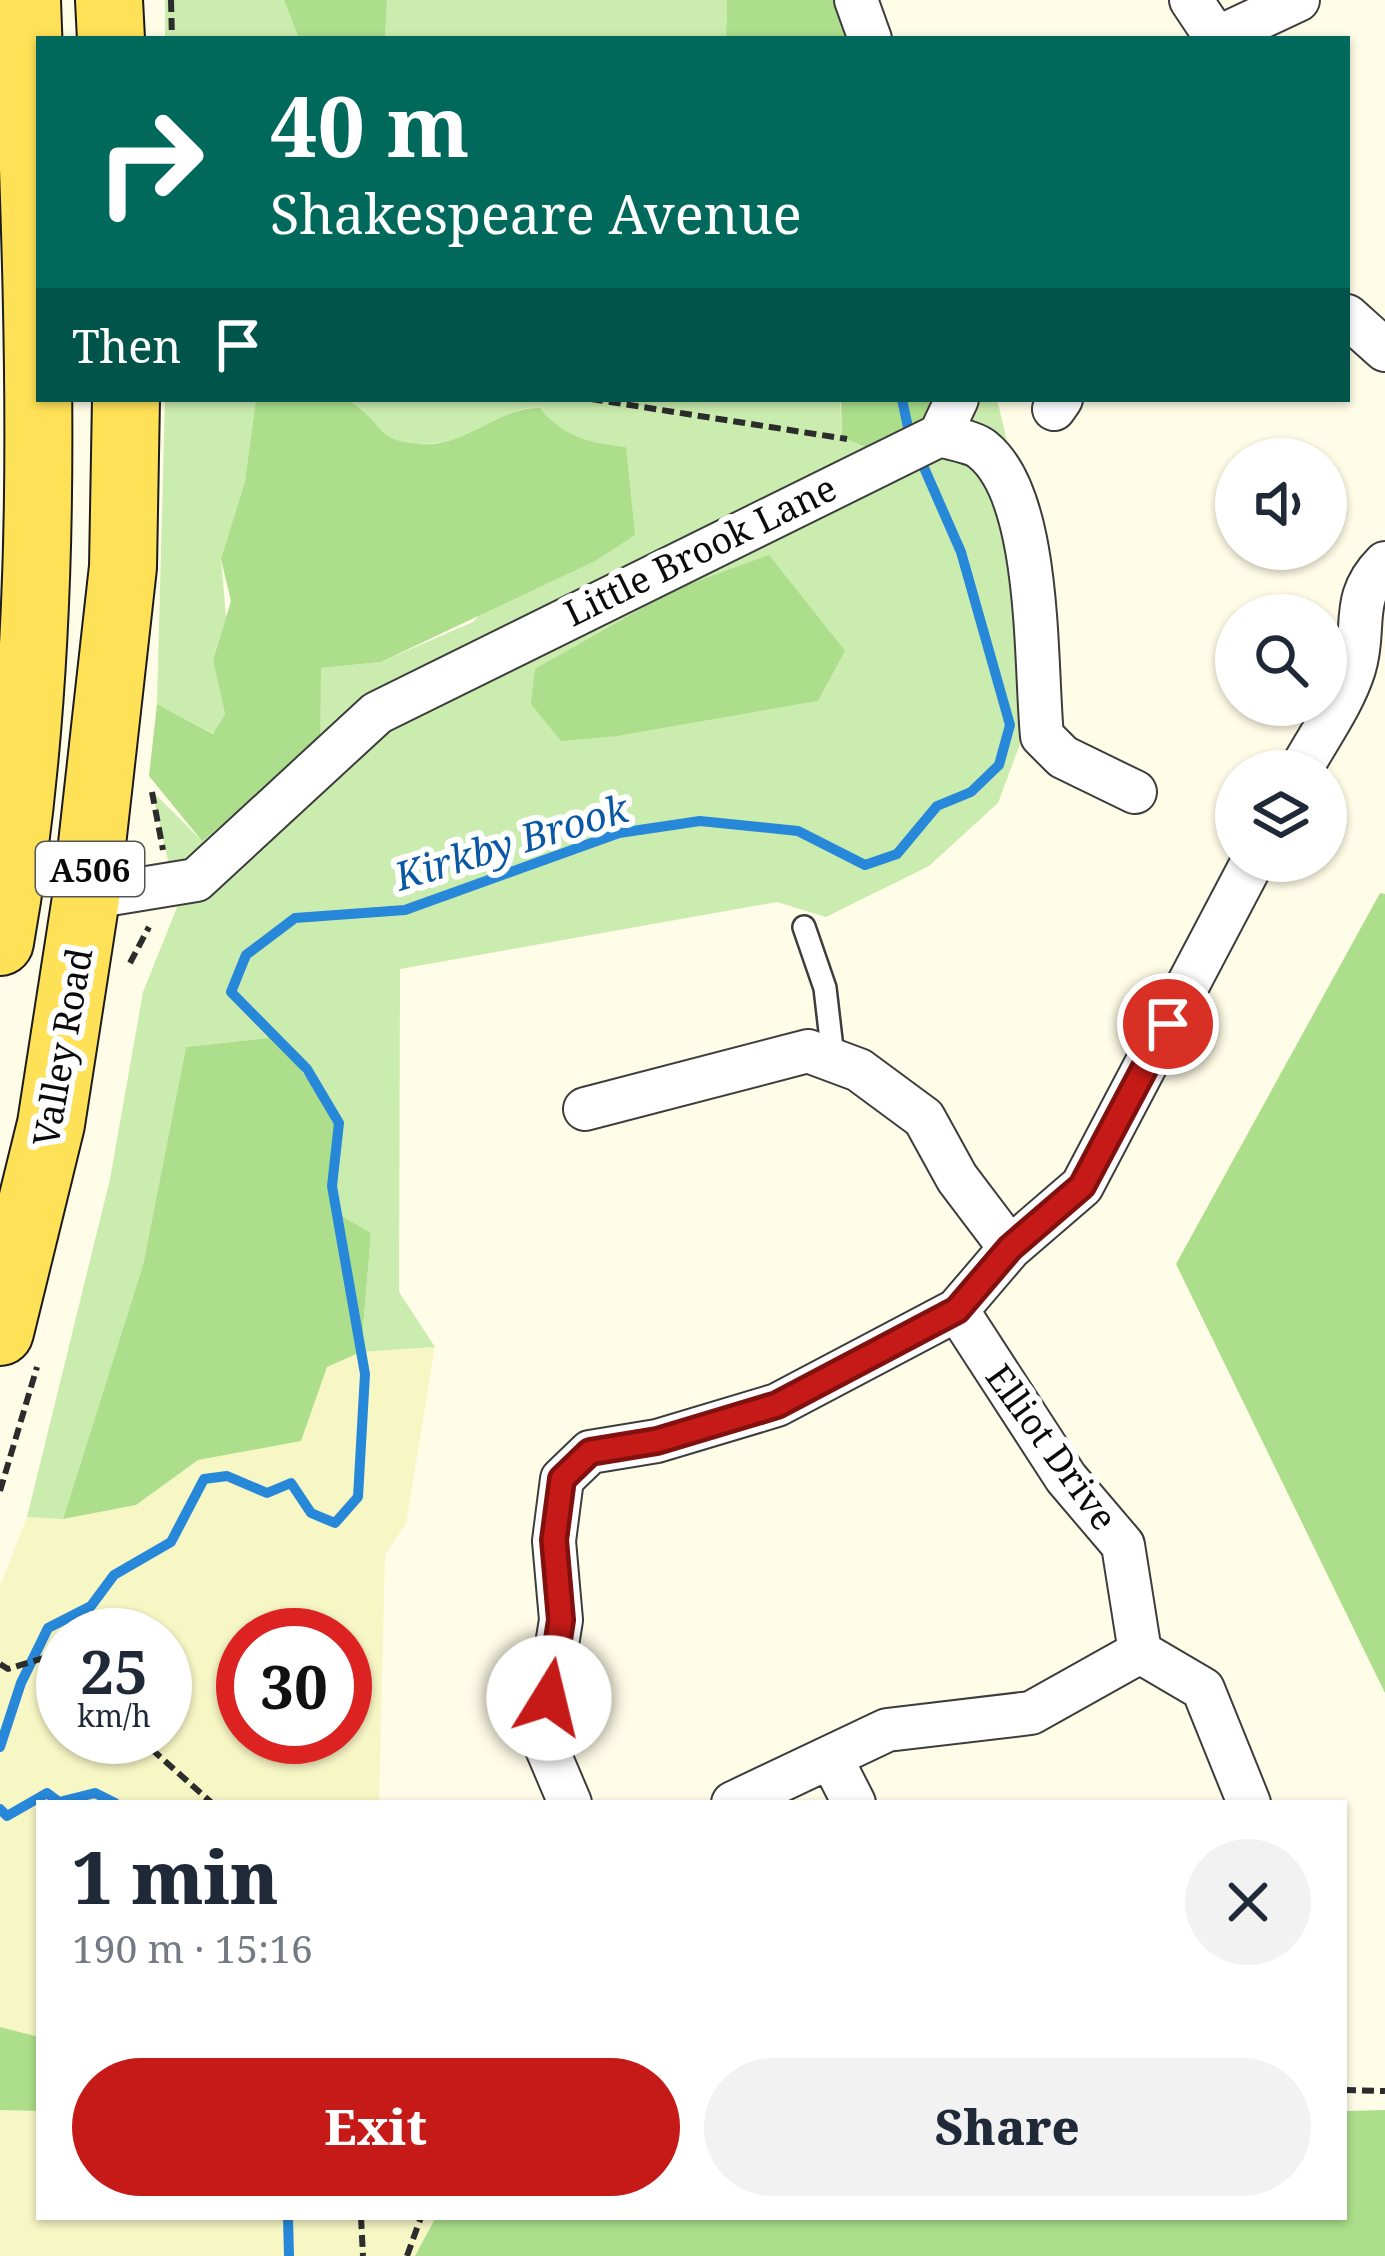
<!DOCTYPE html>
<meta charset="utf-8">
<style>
body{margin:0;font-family:"Noto Serif",serif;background:#f2f2f3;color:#1f2937;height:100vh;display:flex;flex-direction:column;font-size:45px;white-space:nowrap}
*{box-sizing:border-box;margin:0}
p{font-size:39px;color:#747a83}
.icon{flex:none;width:66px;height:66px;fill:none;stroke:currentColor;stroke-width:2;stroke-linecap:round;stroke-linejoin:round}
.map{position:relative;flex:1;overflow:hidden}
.panel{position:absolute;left:36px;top:1800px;width:1311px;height:420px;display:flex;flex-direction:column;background:#fff;border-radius:0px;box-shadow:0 3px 9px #0004}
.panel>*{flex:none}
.guide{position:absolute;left:36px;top:36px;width:1314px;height:366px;border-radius:0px;box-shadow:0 3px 9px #0004;background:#00695c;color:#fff;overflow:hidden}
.controls{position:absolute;left:1215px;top:438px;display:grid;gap:24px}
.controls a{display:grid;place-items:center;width:132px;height:132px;border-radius:50%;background:#fff;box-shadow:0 3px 9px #0004;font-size:60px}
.speed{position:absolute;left:36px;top:1608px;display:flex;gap:24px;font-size:60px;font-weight:700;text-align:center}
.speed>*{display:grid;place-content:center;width:156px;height:156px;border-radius:50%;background:#fff;box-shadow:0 3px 9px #0004;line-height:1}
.speed small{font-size:30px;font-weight:400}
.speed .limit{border:18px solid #d22;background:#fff;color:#111}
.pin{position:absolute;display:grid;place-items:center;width:102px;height:102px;color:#fff;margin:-51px;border:6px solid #fff;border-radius:50%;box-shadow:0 3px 12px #0007}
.me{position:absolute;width:132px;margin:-66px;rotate:9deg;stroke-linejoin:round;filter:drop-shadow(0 0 9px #0008)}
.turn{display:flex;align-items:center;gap:42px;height:252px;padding:0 36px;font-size:54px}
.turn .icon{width:156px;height:156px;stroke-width:2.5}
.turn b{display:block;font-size:84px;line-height:102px}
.then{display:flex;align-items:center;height:114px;padding:0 36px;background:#0003;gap:24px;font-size:45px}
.round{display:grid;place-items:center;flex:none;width:126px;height:126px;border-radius:63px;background:#f2f2f3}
.overview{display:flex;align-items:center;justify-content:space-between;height:204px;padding:0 36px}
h1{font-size:72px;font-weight:800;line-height:90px}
.action{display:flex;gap:24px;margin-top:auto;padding:24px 36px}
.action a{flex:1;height:138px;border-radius:72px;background:#c51a17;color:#fff;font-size:48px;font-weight:800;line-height:138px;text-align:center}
.action a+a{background:#f2f2f3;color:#1f2937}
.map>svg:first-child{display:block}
.farmland{fill:#f7f6c5;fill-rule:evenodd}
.green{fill:#caecae;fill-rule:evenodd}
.forest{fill:#acde8b}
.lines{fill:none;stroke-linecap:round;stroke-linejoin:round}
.stream{stroke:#2787d9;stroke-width:10}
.service-casing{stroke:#3d3d3d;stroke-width:26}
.minor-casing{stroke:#3d3d3d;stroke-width:46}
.primary-casing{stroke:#1b1b1b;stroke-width:70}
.path{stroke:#2c2c2c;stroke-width:6;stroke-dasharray:12 6;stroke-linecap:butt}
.service{stroke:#fff;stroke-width:21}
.minor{stroke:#fff;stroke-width:42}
.primary{stroke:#ffe157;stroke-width:66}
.route-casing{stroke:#80110f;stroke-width:30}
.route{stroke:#c51a17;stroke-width:21}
.labels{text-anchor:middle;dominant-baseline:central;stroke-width:12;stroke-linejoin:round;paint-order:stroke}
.shield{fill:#fff;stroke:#545454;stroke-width:3}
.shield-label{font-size:33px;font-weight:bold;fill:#0a0a0a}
.street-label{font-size:36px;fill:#0a0a0a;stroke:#fff}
.water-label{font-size:39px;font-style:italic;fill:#0a58a5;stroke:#fff}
</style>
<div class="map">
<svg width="1385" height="2256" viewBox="0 0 1385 2256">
<rect width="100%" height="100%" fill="#fffce7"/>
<!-- farmland -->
<path class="farmland" d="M435,1347L406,1524L385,1554L379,1803H39V2037L0,2027V1586L27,1517L63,1519L136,1505L198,1460L300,1441L327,1367L361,1352ZM63,1635H165V1737H63ZM243,1635H345V1737H243Z
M0,2110L39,2111V2217H441L418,2256H0Z"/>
<!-- green -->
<path class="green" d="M165,0H284L299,39H165Z
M387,0H727L726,39H385Z
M165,399H256L245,481L221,559L226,617L213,660L225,714L214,734L157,704Z
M338,399H840L842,437L957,399H997L1052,632L1020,744L998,803L929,866L826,917L777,902L400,969L399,1292L435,1347L361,1352L371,1233L337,1213L339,1123L307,1069L277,1037L186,1047L143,1265L63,1519L27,1517L110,1179L143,992L178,905L152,791L202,841L320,668L381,662L473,622L626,447C590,443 562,437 540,408C511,406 506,422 481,431C455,442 406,452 379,435C361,423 361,407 338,399ZM845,651L818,701L618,736Z"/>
<!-- forest -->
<path class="forest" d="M284,0H387L385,39H299Z
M727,0H856L870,39H726Z
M256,399C283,399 336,389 358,407C383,427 379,441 418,444C467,448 500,406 540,408C563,437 590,443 626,447L635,535L595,561L381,662L321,668L320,741L202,841L149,776L157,704L213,734L225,714L213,660L231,601L221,559L245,481Z
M841,399H951L889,457L842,437Z
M769,555L845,651L818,701L618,736L561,741L531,704L535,669L676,589Z
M1380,893L1385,894V1693L1176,1264Z
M277,1037L339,1123L337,1213L371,1233L361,1352L327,1367L301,1441L198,1460L136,1505L63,1519L143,1265L186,1047Z
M0,2027L39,2037V2111L0,2110Z
M1385,2110V2256H415L436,2217H1344V2111Z"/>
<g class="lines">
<!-- stream -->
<path class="stream" d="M902,399L910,437
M0,1747L21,1683L48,1628L91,1606L114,1575L171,1542L204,1479L227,1476L267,1493L291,1483L311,1513L335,1523L358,1497L365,1374L332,1186L339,1123L307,1069L231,992L246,955L295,918L405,910L619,833L700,821L798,831L865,865L897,854L937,806L971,792L999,765L1010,725L961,552L918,454
M0,1809L7,1816L47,1793L59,1802L95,1793L115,1803
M288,2217L289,2256"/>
<defs>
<path id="service" d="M804,927L825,988L833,1057"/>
<path id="minor" d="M856,0L870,39
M1191,0L1217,39
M1217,38L1298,0
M1347,316L1385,350
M1054,409L1061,399
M940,435L957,399
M1300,771C1317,739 1343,704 1354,669C1367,628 1349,599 1385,563
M86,898L196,880L377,713L940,435C952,439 974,442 983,450C1042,498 1035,664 1042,736L1063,757L1135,792
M585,1109L808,1051L859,1070L924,1118L957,1178L1010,1248
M1140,1652L1203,1689L1249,1803
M832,1760L854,1803
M570,1803L542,1737L561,1620L554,1541L562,1479L590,1452L657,1441L777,1405L957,1310L1010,1248L1082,1186L1253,861
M733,1803L887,1730L1031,1713L1140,1652L1123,1545L1066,1478L957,1310"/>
<path id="primary" d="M109,0L111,39
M0,942C55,633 38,312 27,0
M0,1332L51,1124L86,898L123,567L126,399"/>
</defs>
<!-- service casing -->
<use href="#service" class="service-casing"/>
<!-- minor casing -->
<use href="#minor" class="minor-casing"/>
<!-- primary casing -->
<use href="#primary" class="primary-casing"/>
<!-- path -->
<path class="path" d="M171,0L172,39
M591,399L847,439
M152,792L163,850
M130,963L149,927
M0,1491L37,1367
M0,1664L8,1669L63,1652
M138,1737L212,1803
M1344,2090L1385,2091
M361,2217L363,2256
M407,2256L421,2217"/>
<!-- service -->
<use href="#service" class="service"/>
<!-- minor -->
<use href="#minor" class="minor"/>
<!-- primary -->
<use href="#primary" class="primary"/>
</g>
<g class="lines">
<defs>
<path id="route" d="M549,1698L561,1620L554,1540L562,1479L590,1452L657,1441L777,1405L957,1310L1010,1248L1082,1186L1168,1024"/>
</defs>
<!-- route casing -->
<use href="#route" class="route-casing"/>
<!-- route -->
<use href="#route" class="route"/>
</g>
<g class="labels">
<!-- shield labels -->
<rect class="shield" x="36" y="842" width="108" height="54" rx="9"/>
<g class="shield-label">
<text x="90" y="869">A506</text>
</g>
<!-- street labels -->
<g class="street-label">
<text transform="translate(700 550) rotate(-26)">Little Brook Lane</text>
<text transform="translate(62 1047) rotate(-80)">Valley Road</text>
<text transform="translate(1052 1447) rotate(54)">Elliot Drive</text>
</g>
<!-- water labels -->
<g class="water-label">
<text transform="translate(511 841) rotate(-17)">Kirkby Brook</text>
</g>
</g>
</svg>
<div class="controls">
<a><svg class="icon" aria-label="sound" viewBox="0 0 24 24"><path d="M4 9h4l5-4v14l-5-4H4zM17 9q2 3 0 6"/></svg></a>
<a><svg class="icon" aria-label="search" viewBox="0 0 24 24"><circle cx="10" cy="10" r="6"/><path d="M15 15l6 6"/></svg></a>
<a><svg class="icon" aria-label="layers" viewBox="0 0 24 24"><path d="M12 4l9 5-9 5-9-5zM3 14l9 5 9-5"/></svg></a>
</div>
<div class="speed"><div>25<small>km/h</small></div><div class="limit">30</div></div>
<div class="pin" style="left:1168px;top:1024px;background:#d93025"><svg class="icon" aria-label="arrive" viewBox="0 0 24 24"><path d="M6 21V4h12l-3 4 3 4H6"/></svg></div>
<svg class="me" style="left:549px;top:1698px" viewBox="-20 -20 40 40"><circle r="19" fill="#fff"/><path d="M0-13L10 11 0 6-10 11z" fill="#c51a17"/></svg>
<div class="guide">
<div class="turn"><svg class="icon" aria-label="right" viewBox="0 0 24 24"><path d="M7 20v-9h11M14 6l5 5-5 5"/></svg><div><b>40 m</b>Shakespeare Avenue</div></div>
<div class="then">Then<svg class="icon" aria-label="arrive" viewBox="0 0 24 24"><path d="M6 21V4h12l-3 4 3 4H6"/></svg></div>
</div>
<section class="panel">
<div class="overview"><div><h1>1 min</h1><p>190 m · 15:16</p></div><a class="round"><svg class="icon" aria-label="close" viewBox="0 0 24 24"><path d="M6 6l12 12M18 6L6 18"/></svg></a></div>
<div class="action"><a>Exit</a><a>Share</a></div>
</section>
</div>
